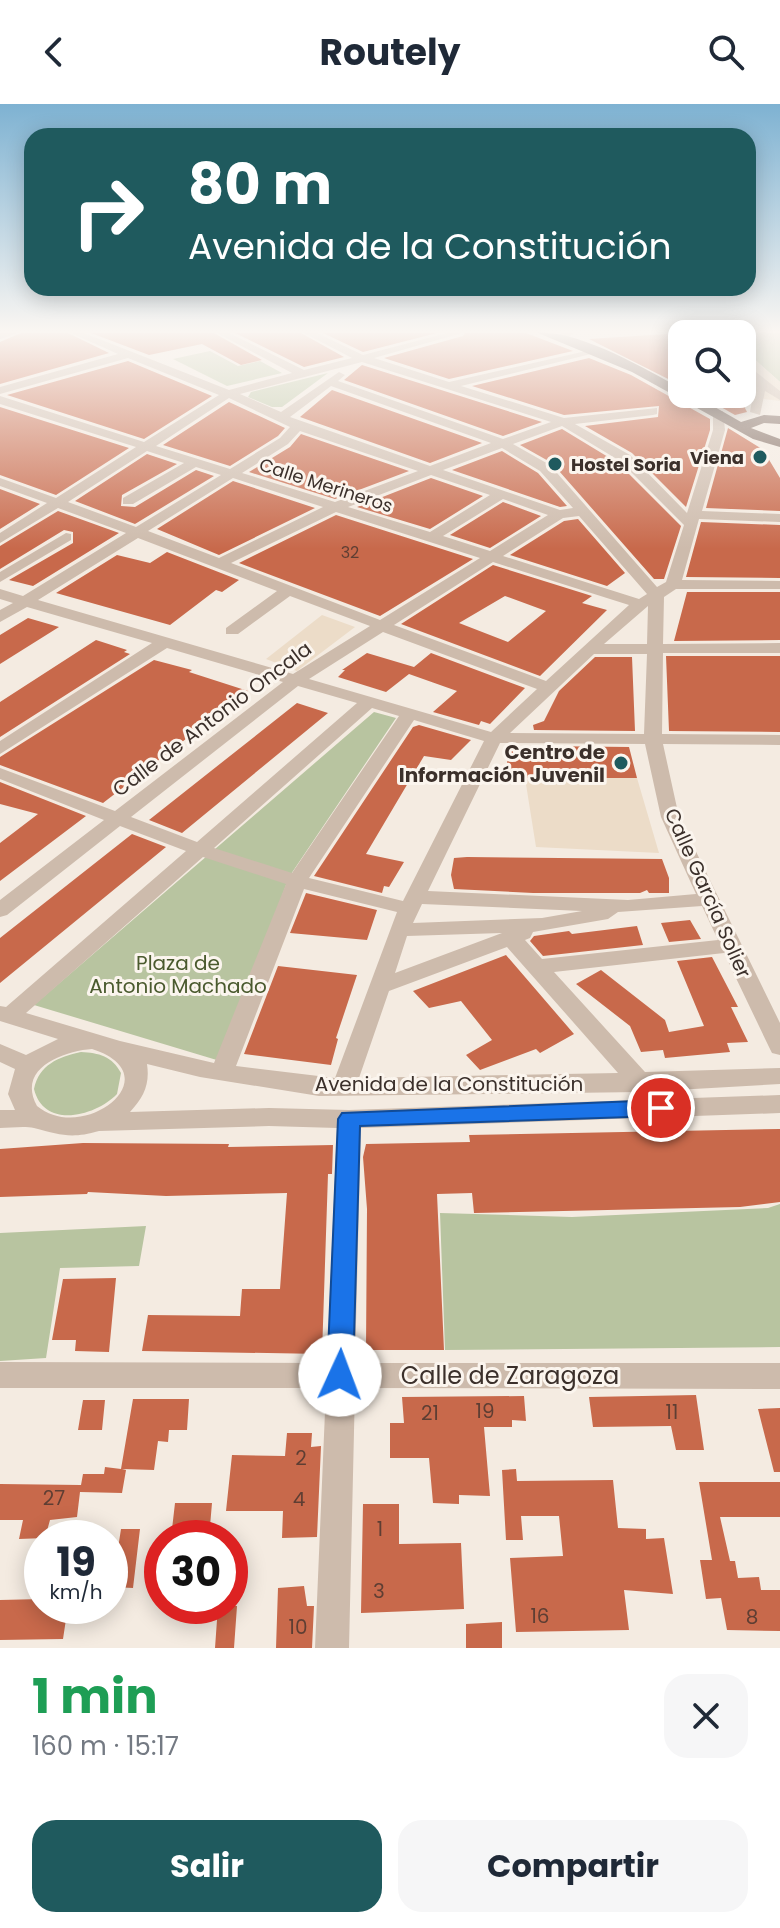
<!DOCTYPE html>
<html lang="es">
<meta charset="utf-8">
<style>
body{margin:0;font-family:Poppins,sans-serif;background:#f6f6f7;color:#1f2937;height:100vh;display:flex;flex-direction:column;font-size:30px;white-space:nowrap}
*{box-sizing:border-box;margin:0}
p{font-size:26px;color:#747a83}
.icon{flex:none;width:44px;height:44px;fill:none;stroke:currentColor;stroke-width:2;stroke-linecap:round;stroke-linejoin:round}
.map{position:relative;height:1544px;overflow:hidden}
.sheet{display:flex;flex-direction:column;background:#fff;flex:1}
.sheet>*{flex:none}
.hud{position:absolute;left:24px;top:24px;width:732px;height:168px;border-radius:24px;box-shadow:0 4px 20px #0003;background:#1f5a5e;color:#fff;overflow:hidden}
.tools{position:absolute;left:668px;top:216px;display:grid;gap:16px}
.tools a{display:grid;place-items:center;width:88px;height:88px;border-radius:16px;background:#fff;box-shadow:0 4px 20px #0003;font-size:40px}
.speed{position:absolute;left:24px;top:1416px;display:flex;gap:16px;font-size:40px;font-weight:700;text-align:center}
.speed>*{display:grid;place-content:center;width:104px;height:104px;border-radius:50%;background:#fff;box-shadow:0 4px 20px #0003;line-height:1}
.speed small{font-size:20px;font-weight:400}
.speed .limit{border:12px solid #d22;background:#fff;color:#111}
.pin{position:absolute;display:grid;place-items:center;width:68px;height:68px;color:#fff;margin:-34px;border:4px solid #fff;border-radius:50%;box-shadow:0 2px 8px #0007}
.me{position:absolute;width:88px;margin:-44px;rotate:2deg;stroke-linejoin:round;filter:drop-shadow(0 0 6px #0008)}
.turn{display:flex;align-items:center;gap:28px;height:168px;padding:0 32px;font-size:36px}
.turn .icon{width:104px;height:104px;stroke-width:2.5}
.turn b{display:block;font-size:56px;line-height:68px}
.round{display:grid;place-items:center;flex:none;width:84px;height:84px;border-radius:24px;background:#f6f6f7}
.summary{display:flex;align-items:center;justify-content:space-between;height:136px;padding:0 32px}
h1{font-size:48px;font-weight:700;line-height:60px;color:#1e9e55}
.action{display:flex;gap:16px;margin-top:auto;padding:16px 32px}
.action a{flex:1;height:92px;border-radius:24px;background:#1f5a5e;color:#fff;font-size:32px;font-weight:700;line-height:92px;text-align:center}
.action a+a{background:#f6f6f7;color:#1f2937}
header{display:flex;justify-content:space-between;align-items:center;height:104px;padding:0 32px;background:#fff;font-size:36px;font-weight:700}
.map>svg:first-child{display:block}
.green{fill:#b8c4a0}
.plaza{fill:#ecdcc8}
.building{fill:#c8694b;fill-rule:evenodd}
.lines{fill:none;stroke-linecap:round;stroke-linejoin:round}
.minor{fill:#cdbbac;fill-rule:evenodd}
.major{fill:#7d675c;fill-rule:evenodd}
.route{fill:#1a73e8;stroke:#114b97;stroke-width:2}
.poi-dot{fill:#1f5a5e;stroke:#fbf5ee;stroke-width:3}
.labels{text-anchor:middle;dominant-baseline:central;stroke-width:6;stroke-linejoin:round;paint-order:stroke}
.number-label{font-size:16px;fill:#5e3e33}
.far-poi-label{font-size:18px;font-weight:bold;fill:#3b302b;stroke:#fbf5ee;text-anchor:end}
.far-street-label{font-size:18px;fill:#3b302b;stroke:#fbf5ee}
.street-label{font-size:20px;fill:#3b302b;stroke:#fbf5ee}
.poi-label{font-size:20px;font-weight:bold;fill:#3b302b;stroke:#fbf5ee;text-anchor:end}
.park-label{font-size:20px;fill:#4a5a2e;stroke:#fbf5ee}
.near-number-label{font-size:20px;fill:#5e3e33}
.near-street-label{font-size:24px;fill:#3b302b;stroke:#fbf5ee}
</style>
<header><svg class="icon" aria-label="back" viewBox="0 0 24 24"><path d="M15 5l-7 7 7 7"/></svg>Routely<svg class="icon" aria-label="search" viewBox="0 0 24 24"><circle cx="10" cy="10" r="6"/><path d="M15 15l6 6"/></svg></header>
<div class="map">
<svg width="780" height="1544" viewBox="0 0 780 1544">
<rect width="100%" height="100%" fill="#f4ebe1"/>
<!-- green -->
<path class="green" d="M725,229H780V278L742,244V230Z
M210,247L238,262L260,257L282,269L227,282L173,255Z
M328,269L282,303H272L248,293L251,288Z
M374,608L396,614L289,773L220,957L34,901Z
M81,948C99,949 112,952 121,969L117,990C96,1012 44,1026 34,985C39,961 58,953 81,948Z
M780,1100V1243L445,1246L440,1109L572,1113L768,1104Z
M146,1122L139,1162L60,1164L46,1254L0,1257V1129Z"/>
<!-- plaza -->
<path class="plaza" d="M742,244L780,278V297L740,292Z
M322,511L355,523L297,567L266,555Z
M525,674H637L659,749L536,743Z"/>
<!-- building -->
<path class="building" d="M21,229H68L109,249L0,280V238Z
M91,229H214L262,256L241,261L202,240L149,251Z
M235,229H301L344,253L304,263Z
M323,229H437L363,248Z
M465,229H526L573,247L449,275L384,254L463,232Z
M682,229V282L589,235Z
M589,254L631,271L710,315V326L686,403L632,349L585,322L658,313L659,302L564,311L472,282Z
M128,257L212,292L144,335L7,291Z
M362,261L542,318L503,332L344,276Z
M332,286L482,339L430,359L300,313Z
M698,290H738L747,308L735,311Z
M229,298L285,324L278,332L230,362L163,341Z
M0,303L129,344L56,391L0,371Z
M728,324L762,345L768,354L780,374V407L706,404Z
M562,325L618,359L681,422L664,475H654L552,359L520,341Z
M301,330L409,367L335,395L249,368L290,343Z
M502,347L538,369L567,402L560,403L452,366Z
M147,350L177,360L122,391L121,402L135,403L196,366L214,372L135,420L75,397Z
M431,374L483,392L430,425L357,403Z
M233,377L315,404L219,451L157,425Z
M0,385L40,400L0,425Z
M503,398L541,412L490,444L450,431Z
M58,407L119,429L33,482L9,476L73,439V428L64,426L0,465V442Z
M336,411L473,455L380,512L239,459Z
M578,415L625,469L607,482L510,451L564,417Z
M701,418L780,421V474L686,473Z
M167,448L239,476L222,488L216,486L170,521L56,489L117,451L150,459Z
M493,461L592,492L582,499L607,506L540,572L401,520ZM505,492L546,507L508,538L459,519Z
M687,488H780V536L674,537Z
M28,514L59,523L0,560V531Z
M96,536L127,546L124,548L130,550L0,633V598Z
M367,549L414,563L431,549L525,584L490,620L481,617L479,621L433,608L457,587L409,570L386,588L338,573L345,566H342Z
M666,552H780V628L669,627Z
M595,553H632L635,627L534,626L533,621L544,617L559,587Z
M154,556L192,566L189,568L248,587L103,699L0,661V653Z
M297,599L328,609L182,729L149,716Z
M419,621L471,636L451,656L424,652L366,750L404,758L389,783L384,782L382,789L314,772L413,623Z
M538,642L629,643L637,674H512L507,660L509,646H538Z
M0,678L86,712L0,777V739L38,710L0,700Z
M132,730L166,743L0,879V834Z
M467,753L662,755L669,774V789H649L647,786L640,789H533L454,785L451,771L454,754Z
M306,789L377,806L367,836L290,829Z
M690,816L701,835L669,838L661,819Z
M637,822L643,841L543,852L530,837L534,832L569,827L572,830Z
M506,851L574,930L540,949L536,945L480,966L466,951L492,936L461,897L429,904L413,887Z
M712,853L738,903H731L748,938L727,939L730,948L665,954L663,946L641,948L630,922L576,880L601,866L665,916L669,928L704,922L677,857Z
M278,862L357,871L336,934L338,935L331,961L244,950Z
M780,1025V1098L740,1103L474,1109L472,1089L437,1090L444,1246H366L367,1105L363,1053L366,1040L470,1038L469,1031Z
M83,1039L229,1040L228,1043L333,1041L332,1070H328L322,1250L142,1247L148,1211L240,1212L242,1185H280L287,1089L166,1092L88,1088L87,1090L0,1093V1045Z
M116,1174L109,1248L75,1247L76,1236H52L63,1175Z
M696,1291L704,1346H676L671,1322L593,1323L589,1293Z
M524,1292L526,1317L512,1316V1323H484L490,1392L459,1391V1400L433,1399L429,1354H390V1319H404L402,1293Z
M133,1295H189L187,1326H169L168,1338L158,1337L154,1366L122,1365L126,1366L122,1389L80,1388L77,1413L50,1416L45,1434L19,1435L23,1416H0V1380L81,1381L83,1370H104L105,1363L121,1365Z
M83,1296H105L102,1326H78Z
M780,1304V1368H774L758,1305Z
M287,1329H312L311,1343L321,1342L317,1433L282,1434L283,1407H226L232,1351L285,1352Z
M516,1365L517,1377L613,1376L618,1424L646,1425V1435L664,1434L673,1490L624,1486L629,1526L516,1528L510,1454L563,1452L559,1412H521L523,1436H506L502,1366Z
M699,1378H780V1413H720L730,1457H735L738,1474L759,1473L761,1486H780V1527L727,1526L721,1494L706,1495L700,1456H712Z
M175,1399H212L209,1434H171Z
M363,1400H399V1440L461,1439L464,1505L361,1509Z
M121,1425H140L133,1484L112,1483Z
M304,1482L307,1502H314L312,1544H276L278,1484Z
M42,1495V1502H68L63,1535L0,1536V1496Z
M218,1502H237L234,1544H215Z
M502,1518V1544H466V1520Z"/>
<g class="lines">
<!-- minor -->
<path class="minor" d="M0,229H18L0,235Z
M71,229H84L229,286L292,269L217,229H229L304,266L352,254L304,229H317L363,251L447,229H462L374,254L449,278L595,245V249L461,282L564,314L657,304V310L653,311L575,320L630,351L687,409L713,326V310L723,307L725,326L702,407L780,410V418L699,415L682,476L780,477V485H676L664,493L663,540L780,539V549H663L662,630L780,631V641L663,640L679,713L780,919V951L772,949L769,943L724,849L554,868L645,968L780,964V980L641,988L319,992L200,973L147,960C150,980 144,993 130,1008L269,1004L349,1006L780,991V1009L361,1024L355,1259H780V1285L355,1284L349,1544H315L326,1284H0V1258L327,1259L337,1024L269,1022L99,1027C71,1035 61,1031 34,1024C24,1022 10,1024 0,1024V1006H15L8,990L15,965L0,958V940L26,951L58,935L0,917V902L6,903L186,747L120,722L7,811L0,813V796L104,716L0,675V664L115,707L283,578L167,544L0,650V637L152,539L27,503L0,518V506L13,499L0,495V485L23,492L126,429L58,404L0,439V429L47,399L0,382V374L56,394L136,343L0,300V292L144,338L219,291L128,254L0,290V283L118,250ZM362,258L551,318L503,335L338,277L345,271L339,268L281,308L240,290ZM331,282L491,339L430,362L290,313ZM229,294L290,323L280,334L230,365L156,342ZM562,322L620,357L684,421L666,478L657,483L550,361L513,340ZM300,327L418,367L335,398L242,369L288,340ZM502,344L540,367L573,404L560,406L443,366ZM147,347L184,359L123,394V400H133L196,363L221,371L136,423L68,398ZM431,371L490,391L430,428L348,403ZM233,374L323,403L219,454L148,427ZM503,395L548,411L490,447L443,432ZM336,408L480,454L380,516L231,459ZM579,412L647,490L639,495L503,452L563,414ZM138,434L277,487L226,524V530H238L290,492L370,522L293,570L38,496ZM493,458L629,501L546,577L394,521ZM648,502L647,540H604ZM383,528L537,585L491,628L309,575ZM594,550H647L644,630L510,629ZM298,582L357,599L197,738L131,713ZM372,604L399,612L292,769L214,744ZM414,616L484,637L403,797L309,774ZM500,639L645,640L661,713L696,790L628,796L428,787ZM203,753L286,780L214,959L120,937L26,909ZM304,785L397,808L335,974L236,962ZM422,800L582,807L542,814L413,819ZM702,802L718,836L542,855L525,836L530,834L533,828L608,815L618,808ZM502,829L395,869L407,832ZM507,843L618,969L359,974L389,887ZM92,945C173,971 84,1041 37,1002C16,964 64,947 92,945Z
M562,229H574L565,236H557L556,234Z
M704,229H714L715,230H704Z
M742,257L780,287V296L765,287L760,311L750,308L755,279L742,266Z
M66,429L71,430V436L0,478V468Z"/>
<!-- major -->
<path class="major" d="M538,229C579,226 645,265 682,285V290H692L741,318L764,311L780,312V320L764,319L751,324L780,335V343L753,335L632,268Z"/>
</g>
<!-- sky -->
<linearGradient id="sky" x2="0" y2="1"><stop stop-color="#7eb2d2"/><stop offset="0.51" stop-color="#faf6f2"/><stop offset="1" stop-color="#faf6f2" stop-opacity="0"/></linearGradient>
<rect width="780" height="445" fill="url(#sky)"/>
<!-- route -->
<path class="route" d="M661,996L669,998L672,1004L669,1010L661,1012L360,1022L353,1271L349,1279L340,1283L331,1279L327,1271L338,1015L342,1009Z"/>
<!-- markers -->
<g class="poi-dot">
<circle cx="760" cy="353" r="8"/>
<circle cx="555" cy="360" r="8"/>
<circle cx="621" cy="659" r="8"/>
</g>
<g class="labels">
<!-- number labels -->
<g class="number-label">
<text x="350" y="448">32</text>
</g>
<!-- far-poi labels -->
<g class="far-poi-label">
<text x="744" y="353">Viena</text>
<text x="571" y="360" text-anchor="start">Hostel Soria</text>
</g>
<!-- far-street labels -->
<g class="far-street-label">
<text transform="translate(326 381) rotate(18)">Calle Merineros</text>
</g>
<!-- street labels -->
<g class="street-label">
<text transform="translate(212 615) rotate(-37)">Calle de Antonio Oncala</text>
<text transform="translate(708 789) rotate(66)">Calle García Solier</text>
<text x="449" y="980">Avenida de la Constitución</text>
</g>
<!-- poi labels -->
<g class="poi-label">
<text x="605" y="648">Centro de<tspan x="605" dy="23">Información Juvenil</tspan></text>
</g>
<!-- park labels -->
<g class="park-label">
<text x="178" y="859">Plaza de<tspan x="178" dy="23">Antonio Machado</tspan></text>
</g>
<!-- near-number labels -->
<g class="near-number-label">
<text x="485" y="1307">19</text>
<text x="672" y="1308">11</text>
<text x="430" y="1309">21</text>
<text x="301" y="1354">2</text>
<text x="54" y="1394">27</text>
<text x="299" y="1395">4</text>
<text x="380" y="1425">1</text>
<text x="379" y="1487">3</text>
<text x="540" y="1512">16</text>
<text x="752" y="1513">8</text>
<text x="298" y="1523">10</text>
</g>
<!-- near-street labels -->
<g class="near-street-label">
<text x="510" y="1271">Calle de Zaragoza</text>
</g>
</g>
</svg>
<div class="tools">
<a><svg class="icon" aria-label="search" viewBox="0 0 24 24"><circle cx="10" cy="10" r="6"/><path d="M15 15l6 6"/></svg></a>
</div>
<div class="speed"><div>19<small>km/h</small></div><div class="limit">30</div></div>
<div class="pin" style="left:661px;top:1004px;background:#d93025"><svg class="icon" aria-label="arrive" viewBox="0 0 24 24"><path d="M6 21V4h12l-3 4 3 4H6"/></svg></div>
<svg class="me" style="left:340px;top:1271px" viewBox="-20 -20 40 40"><circle r="19" fill="#fff"/><path d="M0-13L10 11 0 6-10 11z" fill="#1a73e8"/></svg>
<div class="hud">
<div class="turn"><svg class="icon" aria-label="right" viewBox="0 0 24 24"><path d="M7 20v-9h11M14 6l5 5-5 5"/></svg><div><b>80 m</b>Avenida de la Constitución</div></div>
</div>
</div>
<section class="sheet">
<div class="summary"><div><h1>1 min</h1><p>160 m · 15:17</p></div><a class="round"><svg class="icon" aria-label="close" viewBox="0 0 24 24"><path d="M6 6l12 12M18 6L6 18"/></svg></a></div>
<div class="action"><a>Salir</a><a>Compartir</a></div>
</section>
